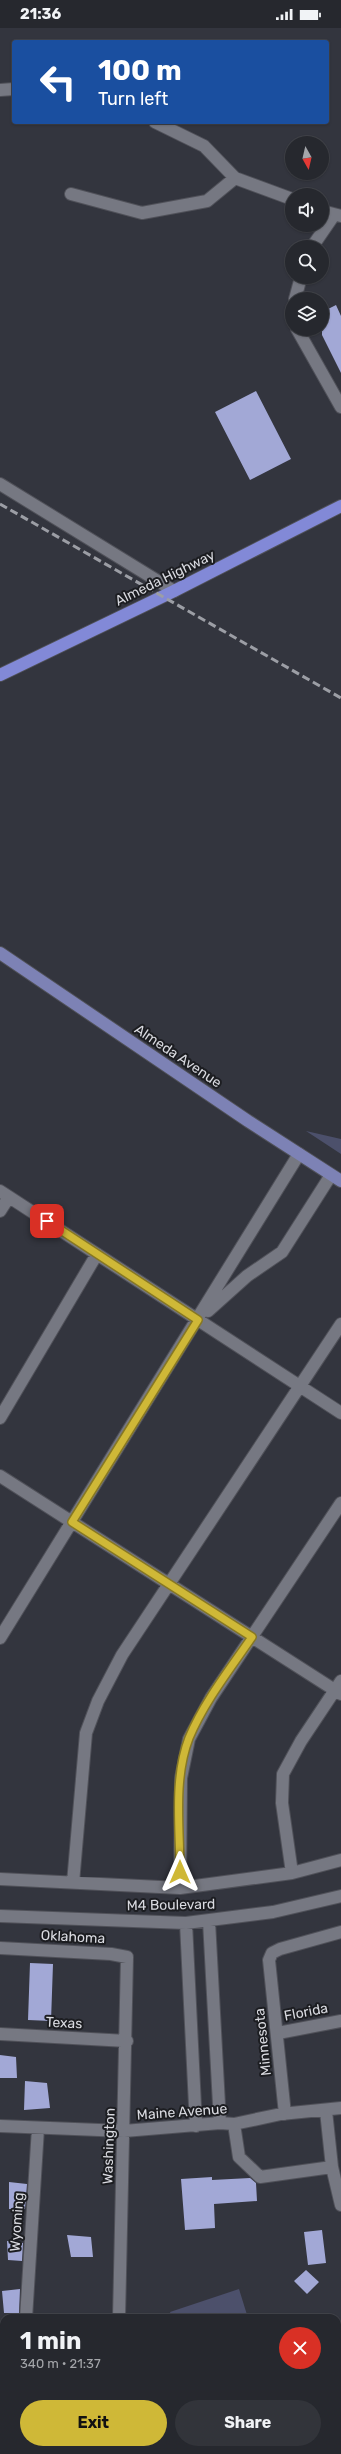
<!DOCTYPE html>
<meta charset="utf-8">
<style>
body{margin:0;font-family:Rubik,sans-serif;background:#32343a;color:#f1f3f6;height:100vh;display:flex;flex-direction:column;font-size:15px;white-space:nowrap}
*{box-sizing:border-box;margin:0}
p{font-size:13px;color:#a4a6aa}
.icon{flex:none;width:22px;height:22px;fill:none;stroke:currentColor;stroke-width:2;stroke-linecap:round;stroke-linejoin:round}
.map{position:relative;flex:1;overflow:hidden}
.panel{position:absolute;left:0px;top:2286px;width:341px;height:140px;display:flex;flex-direction:column;background:#26282e;border-radius:12px 12px 0 0;box-shadow:0 1px 3px #0004,0 0 0 1px #42444a}
.panel>*{flex:none}
.top-card{position:absolute;left:12px;top:12px;width:317px;height:84px;border-radius:4px;box-shadow:0 1px 3px #0004,0 0 0 1px #42444a;background:#1a4fa0;color:#fff;overflow:hidden}
.needle{width:26px;rotate:172deg}
.controls{position:absolute;left:285px;top:108px;display:grid;gap:8px}
.controls a{display:grid;place-items:center;width:44px;height:44px;border-radius:50%;background:#26282e;box-shadow:0 1px 3px #0004,0 0 0 1px #42444a;font-size:20px}
.pin{position:absolute;display:grid;place-items:center;width:34px;height:34px;color:#fff;margin:-17px;border-radius:8px;box-shadow:0 2px 6px #0006}
.me{position:absolute;width:44px;margin:-22px;rotate:0deg;stroke-linejoin:round;filter:drop-shadow(0 0 3px #0008)}
.turn{display:flex;align-items:center;gap:14px;height:84px;padding:0 20px;font-size:18px}
.turn .icon{width:52px;height:52px;stroke-width:2.5}
.turn b{display:block;font-size:28px;line-height:34px}
.round{display:grid;place-items:center;flex:none;width:42px;height:42px;border-radius:21px;background:#32343a}
.head{display:flex;align-items:center;justify-content:space-between;height:68px;padding:0 20px}
h1{font-size:24px;font-weight:700;line-height:30px}
.primary-button{display:flex;gap:8px;margin-top:auto;padding:8px 20px}
.primary-button a{flex:1;height:46px;border-radius:24px;background:#cfb837;color:#111;font-size:16px;font-weight:700;line-height:46px;text-align:center}
.primary-button a+a{background:#32343a;color:#f1f3f6}
.status{display:flex;justify-content:space-between;align-items:center;height:28px;padding:0 20px;background:#26282e;direction:ltr}
.status svg{height:11px;fill:currentColor}
.map>svg:first-child{display:block}
.green{fill:#4c506b}
.building{fill:#a2a8d6}
.lines{fill:none;stroke-linecap:round;stroke-linejoin:round}
.minor-casing{stroke:#505159;stroke-width:14}
.major-casing{stroke:#505159;stroke-width:14}
.highway-casing{stroke:#505159;stroke-width:14}
.minor{stroke:#767882;stroke-width:12}
.major{stroke:#7d82b5;stroke-width:12}
.highway{stroke:#8289d7;stroke-width:12}
.rail{stroke:#9c9ea5;stroke-width:3;stroke-dasharray:8 4;stroke-linecap:butt}
.route-casing{stroke:#877824;stroke-width:10}
.route{stroke:#cfb837;stroke-width:7}
.labels{text-anchor:middle;dominant-baseline:central;stroke-width:4;stroke-linejoin:round;paint-order:stroke}
.street-label{font-size:14px;fill:#d9dae0;stroke:#1c1d21}
</style>
<div class="status"><b>21:36</b><svg viewBox="0 0 49 12"><path d="M0 12V9h3v3zM5 12V6h3v6zM10 12V3h3v9zM15 12V0h3v12zM26 1h20v11H26zM47 4h2v5h-2z"/></svg></div>
<div class="map">
<svg width="341" height="2426" viewBox="0 0 341 2426">
<rect width="100%" height="100%" fill="#33353e"/>
<!-- green -->
<path class="green" d="M306,1103L341,1111V1126Z
M239,2261L248,2290H172L170,2284Z"/>
<!-- building -->
<path class="building" d="M336,277L341,288V345L322,307V284Z
M256,363L291,431L250,452L215,384Z
M30,1935L53,1936L51,1993L28,1992Z
M0,2027L16,2029L17,2050H0Z
M25,2053L47,2055L50,2080L24,2082Z
M212,2149V2152L250,2150L256,2155L257,2173L214,2176L215,2200L185,2202L181,2151Z
M9,2154L27,2156L25,2181H9Z
M322,2202L326,2235L308,2237L304,2204Z
M67,2207L91,2209L93,2229H71Z
M7,2213L23,2215L22,2233L8,2232Z
M306,2242L319,2254L307,2266L294,2253Z
M20,2261L19,2285H4L2,2263Z"/>
<g class="lines">
<defs>
<path id="minor" d="M0,62L14,61
M155,94L204,118L235,150L292,171
M71,166L142,185L207,173L235,150
M322,183L341,188
M312,219L334,187
M295,271L301,249
M292,285V287
M297,301L341,379
M0,456L174,563
M0,1163L341,1385
M0,1183L9,1169
M208,1283L247,1248L282,1224L331,1147
M0,1390L97,1226
M0,1448L341,1666
M0,1610L299,1126
M292,1845L282,1775L283,1746L301,1713L341,1653
M0,1851L180,1860L292,1845L341,1832
M73,1855L86,1705L98,1673L122,1627L341,1296
M180,1860L181,1750L189,1711L211,1670L341,1475
M0,1888L186,1895L273,1884L341,1868
M209,1893L220,2095
M186,1895L196,2098
M0,1920L111,1926L127,1929L119,2290
M278,2005L341,1993
M0,2006L127,2013
M326,2083L332,2139L341,2177
M285,2086L269,1932L272,1925L280,1921L341,1904
M234,2096L239,2129L260,2149L332,2139
M0,2098L124,2103L220,2095L234,2096L281,2086L341,2080
M26,2290L38,2100
M337,2377L341,2376
M0,2403L4,2402
M229,2422L230,2426
M196,2426L206,2422"/>
<path id="major" d="M0,925L248,1093L341,1153"/>
<path id="highway" d="M0,647L174,563L341,478"/>
</defs>
<!-- minor casing -->
<use href="#minor" class="minor-casing"/>
<!-- major casing -->
<use href="#major" class="major-casing"/>
<!-- highway casing -->
<use href="#highway" class="highway-casing"/>
<!-- minor -->
<use href="#minor" class="minor"/>
<!-- major -->
<use href="#major" class="major"/>
<!-- highway -->
<use href="#highway" class="highway"/>
<!-- rail -->
<path class="rail" d="M0,476L341,670"/>
</g>
<g class="lines">
<defs>
<path id="route" d="M47,1193L198,1292L72,1494L252,1609C230,1641 204,1674 189,1710C173,1751 180,1801 180,1844"/>
</defs>
<!-- route casing -->
<use href="#route" class="route-casing"/>
<!-- route -->
<use href="#route" class="route"/>
</g>
<g class="labels">
<!-- street labels -->
<g class="street-label">
<text transform="translate(165 550) rotate(-26)">Almeda Highway</text>
<text transform="translate(178 1028) rotate(34)">Almeda Avenue</text>
<text transform="translate(171 1877) rotate(-1)">M4 Boulevard</text>
<text transform="translate(73 1909) rotate(3)">Oklahoma</text>
<text transform="translate(306 1984) rotate(-11)">Florida</text>
<text transform="translate(64 1995) rotate(3)">Texas</text>
<text transform="translate(263 2014) rotate(-96)">Minnesota</text>
<text transform="translate(182 2084) rotate(-4)">Maine Avenue</text>
<text transform="translate(109 2118) rotate(-88)">Washington</text>
<text transform="translate(17 2194) rotate(-86)">Wyoming</text>
</g>
</g>
</svg>
<div class="controls">
<a><svg class="needle" viewBox="-14 -14 28 28"><path d="M0-13l5 13h-10z" fill="#e53935"/><path d="M0 13l5-13h-10z" fill="#a4a6aa"/></svg></a>
<a><svg class="icon" aria-label="sound" viewBox="0 0 24 24"><path d="M4 9h4l5-4v14l-5-4H4zM17 9q2 3 0 6"/></svg></a>
<a><svg class="icon" aria-label="search" viewBox="0 0 24 24"><circle cx="10" cy="10" r="6"/><path d="M15 15l6 6"/></svg></a>
<a><svg class="icon" aria-label="layers" viewBox="0 0 24 24"><path d="M12 4l9 5-9 5-9-5zM3 14l9 5 9-5"/></svg></a>
</div>
<div class="pin" style="left:47px;top:1193px;background:#d93025"><svg class="icon" aria-label="arrive" viewBox="0 0 24 24"><path d="M6 21V4h12l-3 4 3 4H6"/></svg></div>
<svg class="me" style="left:180px;top:1844px" viewBox="-20 -20 40 40"><path d="M0-17L14 15 0 8-14 15z" fill="#cfb837" stroke="#fff" stroke-width="4"/></svg>
<div class="top-card">
<div class="turn"><svg class="icon" aria-label="left" viewBox="0 0 24 24"><path d="M17 20v-9H6M10 6l-5 5 5 5"/></svg><div><b>100 m</b>Turn left</div></div>
</div>
<section class="panel">
<div class="head"><div><h1>1 min</h1><p>340 m · 21:37</p></div><a class="round" style="background:#d93025;color:#fff"><svg class="icon" aria-label="close" viewBox="0 0 24 24"><path d="M6 6l12 12M18 6L6 18"/></svg></a></div>
<div class="primary-button"><a>Exit</a><a>Share</a></div>
</section>
</div>
